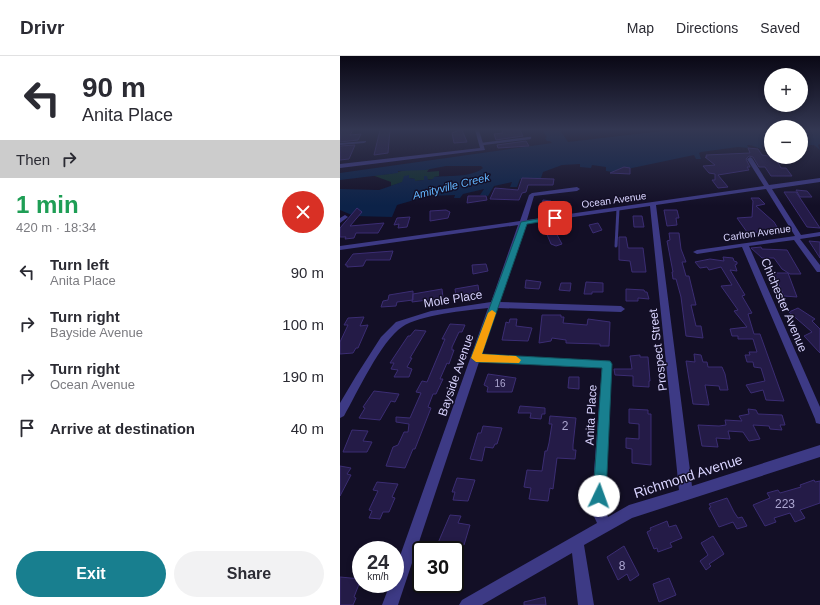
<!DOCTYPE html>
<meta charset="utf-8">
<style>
body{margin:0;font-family:Helvetica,sans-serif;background:#f2f2f3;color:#2b2b33;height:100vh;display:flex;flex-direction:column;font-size:15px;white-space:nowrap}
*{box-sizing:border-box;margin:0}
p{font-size:13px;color:#7c7c81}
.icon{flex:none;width:22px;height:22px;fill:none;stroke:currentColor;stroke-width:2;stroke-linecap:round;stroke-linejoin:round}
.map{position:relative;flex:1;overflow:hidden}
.panel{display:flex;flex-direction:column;background:#fff;width:340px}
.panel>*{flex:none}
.top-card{background:#fff;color:#2b2b33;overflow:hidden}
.controls{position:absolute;left:424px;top:12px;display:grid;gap:8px}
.controls a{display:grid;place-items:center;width:44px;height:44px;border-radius:50%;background:#fff;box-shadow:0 2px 6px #0003;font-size:20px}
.speed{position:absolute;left:12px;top:485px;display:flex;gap:8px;font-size:20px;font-weight:700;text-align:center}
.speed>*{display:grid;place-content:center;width:52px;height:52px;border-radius:50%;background:#fff;box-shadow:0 2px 6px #0003;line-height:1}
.speed small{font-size:10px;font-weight:400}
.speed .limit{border:2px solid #111;border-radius:6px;background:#fff;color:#111}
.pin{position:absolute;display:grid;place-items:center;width:34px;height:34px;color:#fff;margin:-17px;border-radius:8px;box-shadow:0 2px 6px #0006}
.me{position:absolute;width:44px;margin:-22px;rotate:3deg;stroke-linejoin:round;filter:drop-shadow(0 0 3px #0008)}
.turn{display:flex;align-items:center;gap:14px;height:84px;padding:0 16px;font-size:18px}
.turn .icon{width:52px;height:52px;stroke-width:2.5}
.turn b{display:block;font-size:28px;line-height:34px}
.then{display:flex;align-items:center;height:38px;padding:0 16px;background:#0003;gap:8px;font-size:15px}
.round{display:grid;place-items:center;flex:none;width:42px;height:42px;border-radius:21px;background:#f2f2f3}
.head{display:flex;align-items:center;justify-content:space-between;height:68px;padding:0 16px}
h1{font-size:24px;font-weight:700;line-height:30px;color:#1e9e55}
.action{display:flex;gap:8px;margin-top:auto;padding:8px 16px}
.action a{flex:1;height:46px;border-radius:24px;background:#187f8f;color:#fff;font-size:16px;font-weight:700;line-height:46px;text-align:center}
.action a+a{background:#f2f2f3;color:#2b2b33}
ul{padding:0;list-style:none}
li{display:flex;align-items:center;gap:12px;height:52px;padding:0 16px}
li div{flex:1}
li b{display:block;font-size:15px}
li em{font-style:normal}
header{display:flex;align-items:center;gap:24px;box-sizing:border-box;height:56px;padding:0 20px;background:#fff;border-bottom:1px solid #e1e1e2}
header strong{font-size:19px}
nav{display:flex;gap:22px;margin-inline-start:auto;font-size:14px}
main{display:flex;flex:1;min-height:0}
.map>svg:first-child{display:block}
.green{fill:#12302f}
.water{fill:#0c2248}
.building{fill:#241b47;stroke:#3b2d73}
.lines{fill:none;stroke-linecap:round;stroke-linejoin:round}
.service-far1{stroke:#3d3a85;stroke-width:2.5}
.service{stroke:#3d3a85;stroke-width:3}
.minor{fill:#3d3a85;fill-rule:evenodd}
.route{fill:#187f8f;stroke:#10535d}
.slow{fill:#f59e0b}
.labels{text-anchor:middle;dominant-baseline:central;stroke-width:3;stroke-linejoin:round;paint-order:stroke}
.far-street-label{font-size:10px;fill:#d9d4ff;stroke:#130f26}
.number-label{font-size:10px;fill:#aca6d1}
.far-water-label{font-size:11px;font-style:italic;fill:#62b6ff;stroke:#130f26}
.street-label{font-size:12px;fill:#d9d4ff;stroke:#130f26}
.near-number-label{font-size:12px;fill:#aca6d1}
.near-street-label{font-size:14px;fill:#d9d4ff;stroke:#130f26}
</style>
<header>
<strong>Drivr</strong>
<nav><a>Map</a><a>Directions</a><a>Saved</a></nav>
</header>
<main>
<section class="panel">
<div class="top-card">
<div class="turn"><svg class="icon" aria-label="left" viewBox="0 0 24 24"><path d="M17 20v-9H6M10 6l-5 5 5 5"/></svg><div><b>90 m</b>Anita Place</div></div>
<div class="then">Then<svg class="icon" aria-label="right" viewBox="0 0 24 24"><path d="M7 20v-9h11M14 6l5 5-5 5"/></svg></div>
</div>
<div class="head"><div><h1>1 min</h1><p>420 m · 18:34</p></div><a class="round" style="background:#d93025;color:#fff"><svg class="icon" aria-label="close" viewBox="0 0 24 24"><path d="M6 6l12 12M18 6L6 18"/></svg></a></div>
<ul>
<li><svg class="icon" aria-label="left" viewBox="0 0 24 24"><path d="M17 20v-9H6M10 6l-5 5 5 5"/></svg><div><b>Turn left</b><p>Anita Place</p></div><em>90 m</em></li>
<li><svg class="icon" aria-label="right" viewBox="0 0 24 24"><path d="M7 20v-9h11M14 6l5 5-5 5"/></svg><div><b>Turn right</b><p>Bayside Avenue</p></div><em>100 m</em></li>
<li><svg class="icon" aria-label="right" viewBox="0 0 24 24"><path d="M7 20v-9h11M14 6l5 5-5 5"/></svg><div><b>Turn right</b><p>Ocean Avenue</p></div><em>190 m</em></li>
<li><svg class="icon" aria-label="arrive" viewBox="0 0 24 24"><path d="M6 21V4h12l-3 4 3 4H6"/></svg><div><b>Arrive at destination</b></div><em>40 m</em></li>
</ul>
<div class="action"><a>Exit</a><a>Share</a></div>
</section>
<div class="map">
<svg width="480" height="549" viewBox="0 0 480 549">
<rect width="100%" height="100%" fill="#130f26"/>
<!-- green -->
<path class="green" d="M89,113L87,116L99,115V120L94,121V123L75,125V123L69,122V120L63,126L51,130V126L32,119L49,118L66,114Z"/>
<!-- water -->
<path class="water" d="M192,74H220L228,86L330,74H431V93H428L426,90L421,89L423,93C416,92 414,89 407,89L409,92L398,91L361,96L359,97L361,103H356L354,99L273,116L266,115V111L252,109L251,112L240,111V108L222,109L203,116L201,122L180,123L177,131H170L172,126L154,130L148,140L140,139L144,133L123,138L120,142H114L115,139L88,140L57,149L52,161L14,160L0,154V133L39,134L62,126L64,120L69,119V122L75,123V125L84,124V120H87L88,124L93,123L94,121C108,119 131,122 143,112L141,110H106L85,114L58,115V117L0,124V117L212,87L210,85H207L205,82L207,81L202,74L192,75Z
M461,74H480V88L478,89L480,94L474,89H461Z"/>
<!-- building -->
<path class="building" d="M1,74H13L10,79L21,78L18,84L0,86Z
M40,74H50L48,97L34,99Z
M117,74H122L127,86L114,87L112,77L117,75Z
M162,74H180L183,80L156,84L154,78L163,77Z
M186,85L189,90L158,92L157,89Z
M15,89L9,103L0,104V90Z
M408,92L418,93L422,99L435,101L441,112H446L452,120H431L425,111H419L413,101L409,100L406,103L410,111H407L409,114L378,119L388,131L378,132L372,124H375V118L369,117L363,110L375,109L365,101H367L366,99L410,97Z
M284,111L290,112V118L270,117Z
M182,122L214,123L213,129H188L186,136L182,137L179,144L150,143L155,132L178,134Z
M456,134L467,135L472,141H460Z
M444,136H456L480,172L467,171Z
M128,140H146L147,144L127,147Z
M411,142H419L425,148L416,150L434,166L440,176H407L397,162L412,161L413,145Z
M203,144L211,145L209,154H201Z
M17,152L22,156L10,170L44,167L38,177H16L14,182L5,183L6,181H0V172Z
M106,154L110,156L108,162L90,165V155Z
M324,154H337L339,162H336L337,169L327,170Z
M293,160H302L304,171H294Z
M70,161L67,171L58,172L59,168L54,169L57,162Z
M258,167L262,174L253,177L249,169Z
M215,175L222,188L216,190L211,188L206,176Z
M329,177H339L341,193L346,206H342L346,220H349L356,249H351L356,270H361L363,282L346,280L341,241L336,223H333L332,216H333L327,185L330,184Z
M279,181H286L288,192H303L306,216H292L290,205L279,204Z
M469,185L480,186V202Z
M421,191L422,193L447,194L461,218H450L442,213L434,202H422L411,192Z
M53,195L50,204H26L23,210L7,211V209H5L13,198Z
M383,201L393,202L394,205L397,206V208L395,209L397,215L390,214L405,239L402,240L412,257L408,258L414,278H420L444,345L426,344L423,334L411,337L406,329L425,325L421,312L414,311L413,306H407L405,299H410L409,296H417L413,283H398V280H392L390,273L407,271L394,255L398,254L381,230L392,229L381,211L369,214L367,211L360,212L355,206L370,203L384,205Z
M146,208L148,215L133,218L132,209Z
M434,217H448L457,241L444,240Z
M186,224L201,226L199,233L185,232Z
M246,226L263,227V236H252V238H244Z
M221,227H231L230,235L219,234Z
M138,229L139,236L116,240L115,233Z
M102,233L103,242L72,246L73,238Z
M286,233L304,234L305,236H307L309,243L298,242V245H286Z
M73,235V244L57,246L56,250L41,251L43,245L48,244L49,239Z
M458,252L475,263L472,265L480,273V297L464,280L472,276L449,256Z
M202,259H221V261H224L223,267L247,269L248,263L270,266L269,290H260V288L226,287V284L212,282L211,285L199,287Z
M24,261L20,270L28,269L18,292H16L13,297L0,298V286L8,269H4L8,262Z
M170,263H177L176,270L192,272L188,285L162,284L166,266L169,267Z
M110,268L125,269L122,276H119L112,291V294H114L109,308L107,307L100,323H103L96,338H93L88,351L91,352L75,393H73L65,412L46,410L53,391L58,389L64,376H68L69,368L56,366V361L70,362L81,337L76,336L82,325L87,326L105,283H102Z
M75,274L86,275L70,302H72L67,311L72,313L69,321H54L58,314L51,313L54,307H50L68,280H70Z
M354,298L361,299L363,306H367L368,311H382L385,318L388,334H380L379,330L365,329L369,349L353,348L346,305L355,306Z
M300,299V301H308L310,325H309V331L293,330V320L275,319L274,313H292L290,300Z
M148,318L176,322L172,336H147L148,331L144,329Z
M229,321H239V333L228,332Z
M34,335L59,338L55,346L51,345L40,364L19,362L25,352L23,351Z
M180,350L205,352V358H202L201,363L190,362L191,357H178Z
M289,353L308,354V358H311V409L292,407V393L286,392V382L299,383V368L289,367Z
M408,353L416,354L418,358L442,359L445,369H440L442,374L430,373L429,370L413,369L420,383L409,385L403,376L388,375L390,383L376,382L378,391L362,390L358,369L379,370L386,369L385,364L402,365L399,360L409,358Z
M210,360L236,362L233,389V394H236L235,403L217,402L213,433L210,432L208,445L189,443L191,432L184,431L187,414L202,415L205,395H207L209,387L212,368H209Z
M143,370L162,372L157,388H155L153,392L145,391L142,405L130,403L138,377H141Z
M12,374L28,375L23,385L32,386L27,396H3Z
M0,410L11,412L7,418L11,419L0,440Z
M117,422L135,424L128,445L113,444L115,436H112Z
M474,424L475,426L480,425V447L460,454L465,462L455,466L450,457L434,462L436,466L425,470L413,449L430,442L427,437L438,434L440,437L461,431L460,429Z
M37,426L58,428L52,441L55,442L49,456H43L40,463L29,462L32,455L29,454L38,435L33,434Z
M387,442L394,456L398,462L402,461L407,470L397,473L393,466L379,471L369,452L371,451L369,448Z
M110,459L121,460L118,467L130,469L124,489L118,488L116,494H95Z
M327,465L329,471L336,469L342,482L330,487L332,491L318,496L317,492L314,493L307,476L311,474L310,472Z
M373,480L384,498L369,508L371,510L366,514L360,505L368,499L361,487Z
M284,490L299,519L290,525L287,518L278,524L267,501Z
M0,521L21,523L14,541L16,542L13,549H0Z
M329,522L336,539L319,546L313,528Z
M205,541L206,549H184V546Z"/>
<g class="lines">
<!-- service-far1 -->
<path class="service-far1" d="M142,88L190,82"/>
<!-- service -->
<path class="service" d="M276,190L278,153"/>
<!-- minor -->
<path class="minor" d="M135,74H139L145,94L0,112V108L140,92Z
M26,85V86L24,87L0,89V87Z
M410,101L412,102L429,129L480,122V126L432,133L461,179L480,176V180L460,183L480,209V216H477L454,184L409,190L480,351V368L476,367L475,363L402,191L357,198L353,196L357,194L455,180L426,133L316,149L352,430L480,389V401L292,462L244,489L254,549H238L232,497L142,549H119L122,544L257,467L251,454L262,312L139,306L58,549H42L50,528H55V514L148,252C127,254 79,259 62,271C41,285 17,337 4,360L0,362V347L16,320L41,281L56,266L91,255L151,246L178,169L0,194V190L180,165L189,139L192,137L237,131L240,133L237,135L194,140L187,164L424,130L407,103ZM310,150L339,434L289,449L268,461L265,453L272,308L270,305L142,298L157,252L281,256L285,253L281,250L159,246L185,168Z
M5,159L8,161L0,167V162Z"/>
</g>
<!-- sky -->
<linearGradient id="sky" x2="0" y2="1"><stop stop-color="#0a0815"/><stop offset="0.49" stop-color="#333752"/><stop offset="1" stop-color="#333752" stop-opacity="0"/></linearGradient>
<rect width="480" height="150" fill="url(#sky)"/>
<!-- route -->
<path class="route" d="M215,160L218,161V163L187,168L142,298L270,305L272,308L266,440L264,444L259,446L255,444L253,440L262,312L136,306L131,302L181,166Z"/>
<!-- slow -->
<path class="slow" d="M152,254L156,257L142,298L176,300L181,304L179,307L136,306L131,302L148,257Z"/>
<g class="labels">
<!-- far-street labels -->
<g class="far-street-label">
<text transform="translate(274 144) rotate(-8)">Ocean Avenue</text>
<text transform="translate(417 177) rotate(-8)">Carlton Avenue</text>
</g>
<!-- number labels -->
<g class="number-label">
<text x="160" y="327">16</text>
</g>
<!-- far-water labels -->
<g class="far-water-label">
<text transform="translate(111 130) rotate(-14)">Amityville Creek</text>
</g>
<!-- street labels -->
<g class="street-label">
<text transform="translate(113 243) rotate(-9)">Mole Place</text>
<text transform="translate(444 249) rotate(67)">Chichester Avenue</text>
<text transform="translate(318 294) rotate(-97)">Prospect Street</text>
<text transform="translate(116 319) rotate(-71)">Bayside Avenue</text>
<text transform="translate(251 359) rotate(-87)">Anita Place</text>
</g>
<!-- near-number labels -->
<g class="near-number-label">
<text x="225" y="370">2</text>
<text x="445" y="448">223</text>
<text x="282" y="510">8</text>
</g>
<!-- near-street labels -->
<g class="near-street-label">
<text transform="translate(348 420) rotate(-18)">Richmond Avenue</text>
</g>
</g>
</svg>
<div class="controls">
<a>+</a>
<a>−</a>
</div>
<div class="speed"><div>24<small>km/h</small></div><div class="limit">30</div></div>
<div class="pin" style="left:215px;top:162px;background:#d93025"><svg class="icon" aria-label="arrive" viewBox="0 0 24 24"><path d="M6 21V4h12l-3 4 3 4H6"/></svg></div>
<svg class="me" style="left:259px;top:440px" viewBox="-20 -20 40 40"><circle r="19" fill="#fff"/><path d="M0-13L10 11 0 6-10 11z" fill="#187f8f"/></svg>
</div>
</main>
